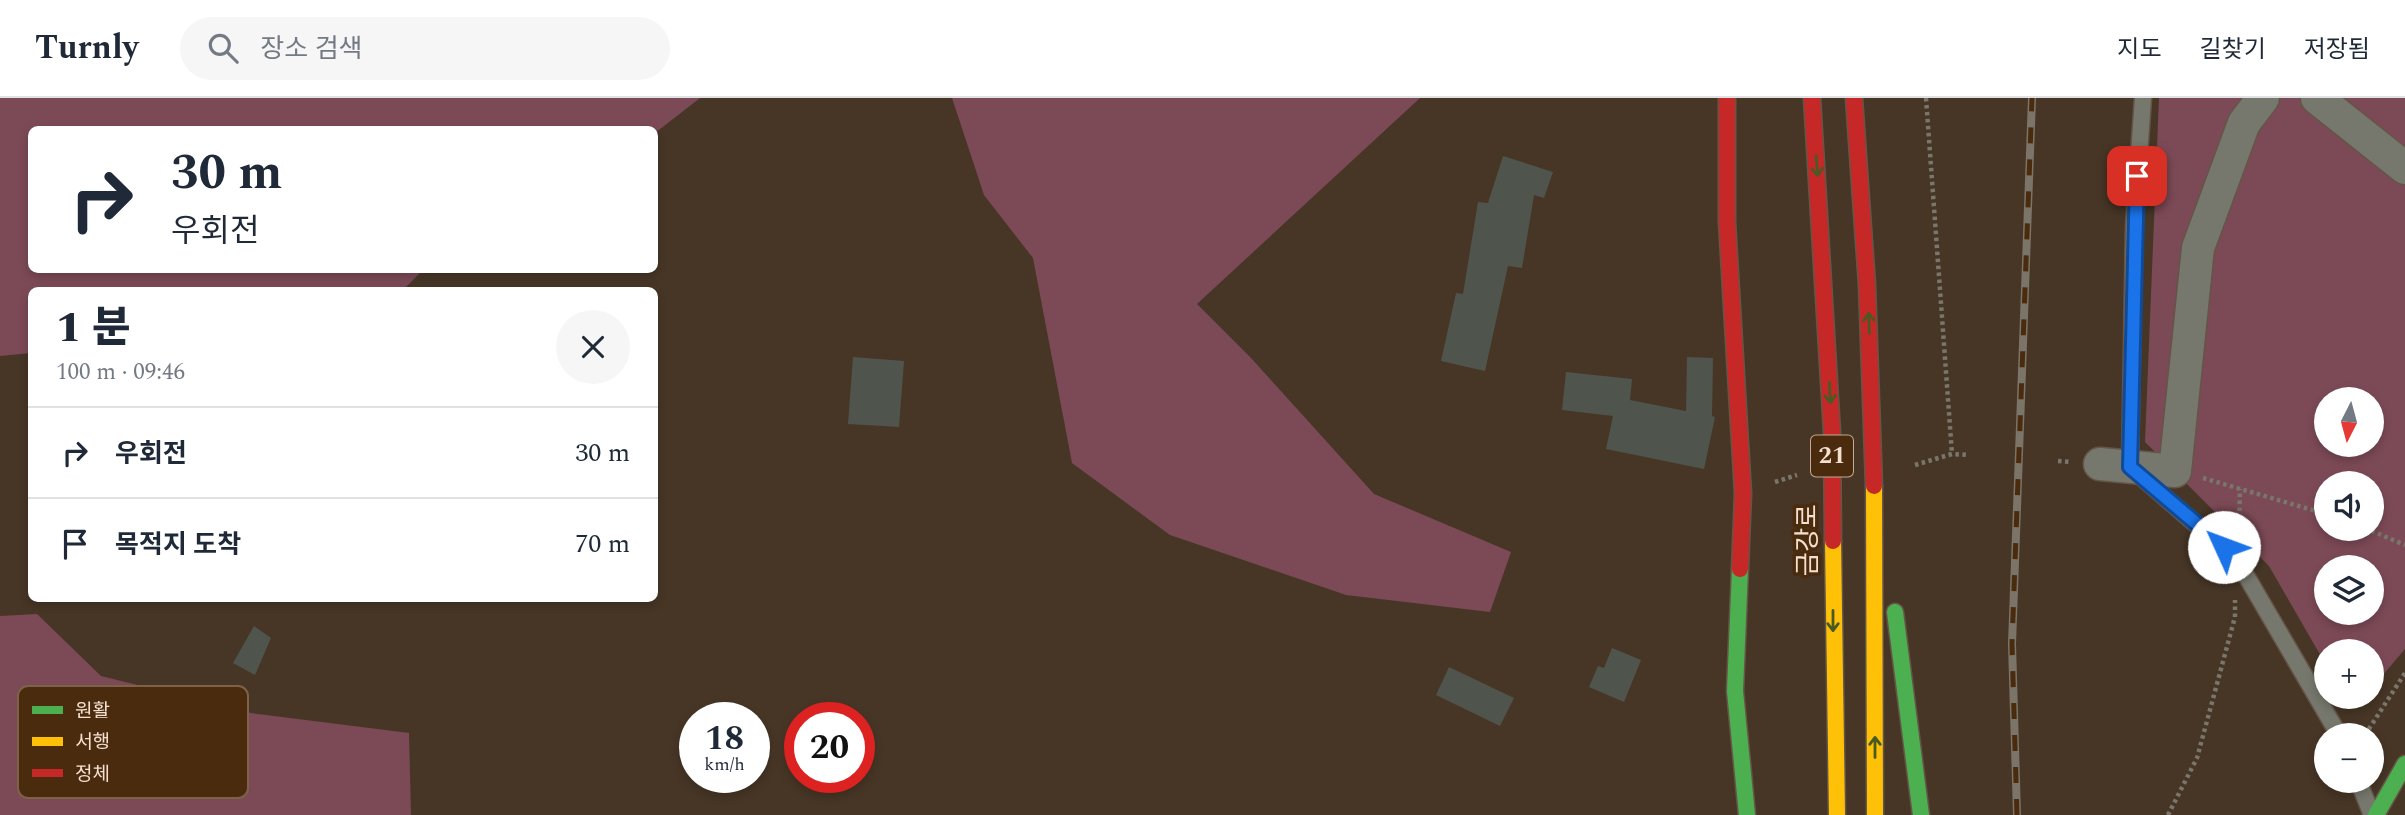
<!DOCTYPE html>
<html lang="ko">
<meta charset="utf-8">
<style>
body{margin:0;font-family:Spectral,"Noto Sans KR",serif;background:#f6f6f7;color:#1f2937;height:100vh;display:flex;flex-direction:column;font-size:26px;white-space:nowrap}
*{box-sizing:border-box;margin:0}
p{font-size:23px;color:#747a83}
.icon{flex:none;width:38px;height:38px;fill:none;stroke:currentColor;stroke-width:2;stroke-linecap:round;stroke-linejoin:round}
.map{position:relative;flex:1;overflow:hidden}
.details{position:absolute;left:28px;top:189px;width:630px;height:315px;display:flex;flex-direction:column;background:#fff;border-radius:10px;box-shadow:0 4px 10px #0003}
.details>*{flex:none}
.banner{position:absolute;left:28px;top:28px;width:630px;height:147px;border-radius:10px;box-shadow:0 4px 10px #0003;background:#fff;color:#1f2937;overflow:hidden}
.needle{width:46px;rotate:186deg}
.controls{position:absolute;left:2314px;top:289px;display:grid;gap:14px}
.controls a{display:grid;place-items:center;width:70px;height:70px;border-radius:50%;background:#fff;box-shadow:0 4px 10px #0003;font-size:35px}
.speed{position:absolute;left:679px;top:604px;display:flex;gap:14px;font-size:35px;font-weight:700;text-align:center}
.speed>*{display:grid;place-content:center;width:91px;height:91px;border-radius:50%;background:#fff;box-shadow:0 4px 10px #0003;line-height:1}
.speed small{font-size:18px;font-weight:400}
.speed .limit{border:10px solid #d22;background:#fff;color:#111}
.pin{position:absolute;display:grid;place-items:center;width:60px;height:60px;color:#fff;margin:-30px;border-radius:14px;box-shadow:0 4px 10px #0006}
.me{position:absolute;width:77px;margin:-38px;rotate:313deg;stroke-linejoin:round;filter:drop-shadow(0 0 5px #0008)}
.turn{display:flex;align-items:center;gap:24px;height:147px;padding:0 28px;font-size:32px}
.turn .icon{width:91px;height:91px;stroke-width:2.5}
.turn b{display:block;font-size:49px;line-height:60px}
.round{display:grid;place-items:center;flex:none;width:74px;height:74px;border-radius:37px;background:#f6f6f7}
.head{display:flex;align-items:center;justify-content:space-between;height:119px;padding:0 28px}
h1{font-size:42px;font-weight:800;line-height:52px}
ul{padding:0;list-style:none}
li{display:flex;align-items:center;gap:21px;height:91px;padding:0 28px;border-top:2px solid #e0e1e3}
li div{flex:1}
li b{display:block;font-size:26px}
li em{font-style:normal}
header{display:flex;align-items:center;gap:42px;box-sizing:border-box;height:98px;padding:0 35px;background:#fff;border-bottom:2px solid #e0e1e3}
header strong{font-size:33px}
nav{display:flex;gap:38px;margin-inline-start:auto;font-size:24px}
.search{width:490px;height:63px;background:#f6f6f7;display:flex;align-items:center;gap:18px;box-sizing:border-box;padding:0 24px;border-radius:38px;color:#747a83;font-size:26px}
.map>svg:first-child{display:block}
.green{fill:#7c4a56;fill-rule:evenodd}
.building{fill:#4f554c}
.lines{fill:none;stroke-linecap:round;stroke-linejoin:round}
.lane-casing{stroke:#645547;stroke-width:19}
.street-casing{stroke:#645547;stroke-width:35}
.fast-casing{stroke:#645547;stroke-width:19}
.slow-casing{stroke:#645547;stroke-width:19}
.jam-casing{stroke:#645547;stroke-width:19}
.path{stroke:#79766b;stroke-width:4.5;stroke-dasharray:3.5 3.5;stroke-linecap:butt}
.lane{stroke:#77786d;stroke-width:16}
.street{stroke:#77786d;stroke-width:32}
.fast{stroke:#4caf50;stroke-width:16}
.slow{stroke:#ffc107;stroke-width:16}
.jam{stroke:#c62828;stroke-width:16}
.rail-casing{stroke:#7b7468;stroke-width:8}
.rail{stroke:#4a2b0d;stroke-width:5;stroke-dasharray:16;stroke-linecap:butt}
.oneway{stroke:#4b5924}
.route-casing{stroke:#114b97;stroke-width:18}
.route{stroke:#1a73e8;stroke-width:12}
.labels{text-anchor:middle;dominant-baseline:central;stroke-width:7;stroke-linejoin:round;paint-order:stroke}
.shield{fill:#4a2b0d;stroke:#c1aa96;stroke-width:2}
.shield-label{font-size:24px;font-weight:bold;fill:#f4e0d0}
.street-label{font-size:26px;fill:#f4e0d0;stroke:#4a2b0d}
.key{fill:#4a2b0d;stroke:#7d6148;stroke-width:2}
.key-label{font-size:19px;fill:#f4e0d0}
</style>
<header>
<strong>Turnly</strong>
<div class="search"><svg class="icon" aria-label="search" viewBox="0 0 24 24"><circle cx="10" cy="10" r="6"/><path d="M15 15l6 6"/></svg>장소 검색</div>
<nav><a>지도</a><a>길찾기</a><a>저장됨</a></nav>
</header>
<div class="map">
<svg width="2405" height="717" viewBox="0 0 2405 717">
<rect width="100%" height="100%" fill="#473626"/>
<!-- green -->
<path class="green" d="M0,0H700L655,35L654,32H32V172H423L403,192H32L31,255L0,258Z
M952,0H1420L1197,206L1251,260L1374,396L1511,454L1490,514L1346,497L1170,437L1072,365L1033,160L984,97Z
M2159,0H2405V551L2371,591V553H2326V567L2269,468L2145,344ZM2326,301H2371V346H2326ZM2326,385H2371V430H2326ZM2326,469H2371V514H2326Z
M37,516L101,578L251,615L409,635L411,717H0V518Z"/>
<!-- building -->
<path class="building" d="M1503,58L1553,74L1544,100L1534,97L1522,170L1508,168L1485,273L1441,263L1456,195L1463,196L1478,104L1488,105Z
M853,259L904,263L899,329L848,326Z
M1687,259L1713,260L1712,318L1715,319L1704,371L1606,351L1613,318L1562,312L1566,274L1632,281L1630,302L1686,313Z
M254,528L271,540L255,577L233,565Z
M1612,550L1641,562L1624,604L1589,589L1598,568L1604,570Z
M1449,569L1514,600L1500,628L1436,597Z"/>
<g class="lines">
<defs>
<path id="lane" d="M2143,0L2134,130L2130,369L2237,462L2339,637
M2358,682L2372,717"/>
<path id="street" d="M2317,0L2405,70
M2100,366L2175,373L2198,150L2244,25L2263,0"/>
<path id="fast" d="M1740,471L1735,593L1747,717
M1895,514L1921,717
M2376,717L2405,666"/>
<path id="slow" d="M1874,388L1875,717
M1833,443L1837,717"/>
<path id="jam" d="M1727,0V124L1743,395L1740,471
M1812,0L1832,334L1833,443
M1854,0L1867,187L1874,388"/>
</defs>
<!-- lane casing -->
<use href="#lane" class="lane-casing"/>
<!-- street casing -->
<use href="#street" class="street-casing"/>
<!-- fast casing -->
<use href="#fast" class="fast-casing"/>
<!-- slow casing -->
<use href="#slow" class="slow-casing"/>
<!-- jam casing -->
<use href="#jam" class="jam-casing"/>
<!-- path -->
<path class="path" d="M1926,0L1952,356
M2058,363L2071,364
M1915,367L1952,356L1969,357
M2203,380L2326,416
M1775,384L1797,377
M2365,430L2405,447
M2239,434L2240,391
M2365,637L2405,575
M2168,717L2197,660L2235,519V502"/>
<!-- lane -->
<use href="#lane" class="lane"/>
<!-- street -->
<use href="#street" class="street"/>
<!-- fast -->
<use href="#fast" class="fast"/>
<!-- slow -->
<use href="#slow" class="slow"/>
<!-- jam -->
<use href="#jam" class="jam"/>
<defs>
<path id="rail" d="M2017,717L2012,546L2032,0"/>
</defs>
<!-- rail casing -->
<use href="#rail" class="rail-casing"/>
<!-- rail -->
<use href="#rail" class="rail"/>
</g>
<!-- one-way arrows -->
<defs><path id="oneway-shaft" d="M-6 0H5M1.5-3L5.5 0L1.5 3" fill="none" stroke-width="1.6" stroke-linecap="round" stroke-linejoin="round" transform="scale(1.75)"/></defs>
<g class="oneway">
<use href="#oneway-shaft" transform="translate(1817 68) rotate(85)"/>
<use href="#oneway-shaft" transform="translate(1869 225) rotate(-92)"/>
<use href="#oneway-shaft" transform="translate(1830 295) rotate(87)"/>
<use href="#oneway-shaft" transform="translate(1833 523) rotate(90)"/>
<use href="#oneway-shaft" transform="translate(1875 649) rotate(-90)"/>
</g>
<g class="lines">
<defs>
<path id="route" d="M2137,78L2130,369L2224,449"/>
</defs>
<!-- route casing -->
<use href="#route" class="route-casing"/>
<!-- route -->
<use href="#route" class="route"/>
</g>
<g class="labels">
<!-- shield labels -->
<rect class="shield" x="1811" y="337.5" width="42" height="41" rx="5"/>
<g class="shield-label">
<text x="1832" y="358">21</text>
</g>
<!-- street labels -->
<g class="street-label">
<text transform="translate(1808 442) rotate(-90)">금강로</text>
</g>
</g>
<!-- legend -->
<rect x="18" y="588" width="230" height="112" rx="10" class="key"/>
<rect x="32" y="608" width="31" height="8" fill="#4caf50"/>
<rect x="32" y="639" width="31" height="9" fill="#ffc107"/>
<rect x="32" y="671" width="31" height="8" fill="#c62828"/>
<g class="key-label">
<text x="75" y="619">원활</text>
<text x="75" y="650">서행</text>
<text x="75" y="682">정체</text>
</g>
</svg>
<div class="controls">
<a><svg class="needle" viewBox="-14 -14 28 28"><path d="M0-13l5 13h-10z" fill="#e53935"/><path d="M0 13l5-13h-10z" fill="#747a83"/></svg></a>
<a><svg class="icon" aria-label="sound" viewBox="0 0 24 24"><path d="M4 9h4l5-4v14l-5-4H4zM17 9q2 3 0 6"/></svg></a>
<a><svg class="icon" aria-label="layers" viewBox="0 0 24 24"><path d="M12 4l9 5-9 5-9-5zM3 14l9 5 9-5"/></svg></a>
<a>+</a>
<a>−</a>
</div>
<div class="speed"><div>18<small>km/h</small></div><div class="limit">20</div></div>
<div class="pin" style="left:2137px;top:78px;background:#d93025"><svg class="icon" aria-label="arrive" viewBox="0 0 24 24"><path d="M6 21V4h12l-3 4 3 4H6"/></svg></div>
<svg class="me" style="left:2224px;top:449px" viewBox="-20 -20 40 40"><circle r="19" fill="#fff"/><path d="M0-13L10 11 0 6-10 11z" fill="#1a73e8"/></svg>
<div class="banner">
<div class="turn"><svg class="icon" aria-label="right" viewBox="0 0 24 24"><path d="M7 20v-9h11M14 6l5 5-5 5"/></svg><div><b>30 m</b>우회전</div></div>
</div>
<section class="details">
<div class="head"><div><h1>1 분</h1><p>100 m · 09:46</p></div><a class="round"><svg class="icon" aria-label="close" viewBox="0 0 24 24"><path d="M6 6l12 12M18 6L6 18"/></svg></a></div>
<ul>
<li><svg class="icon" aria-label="right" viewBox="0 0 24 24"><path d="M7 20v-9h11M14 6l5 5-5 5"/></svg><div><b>우회전</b></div><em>30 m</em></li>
<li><svg class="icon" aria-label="arrive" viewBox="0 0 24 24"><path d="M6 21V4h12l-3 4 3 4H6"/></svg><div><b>목적지 도착</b></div><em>70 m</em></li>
</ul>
</section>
</div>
